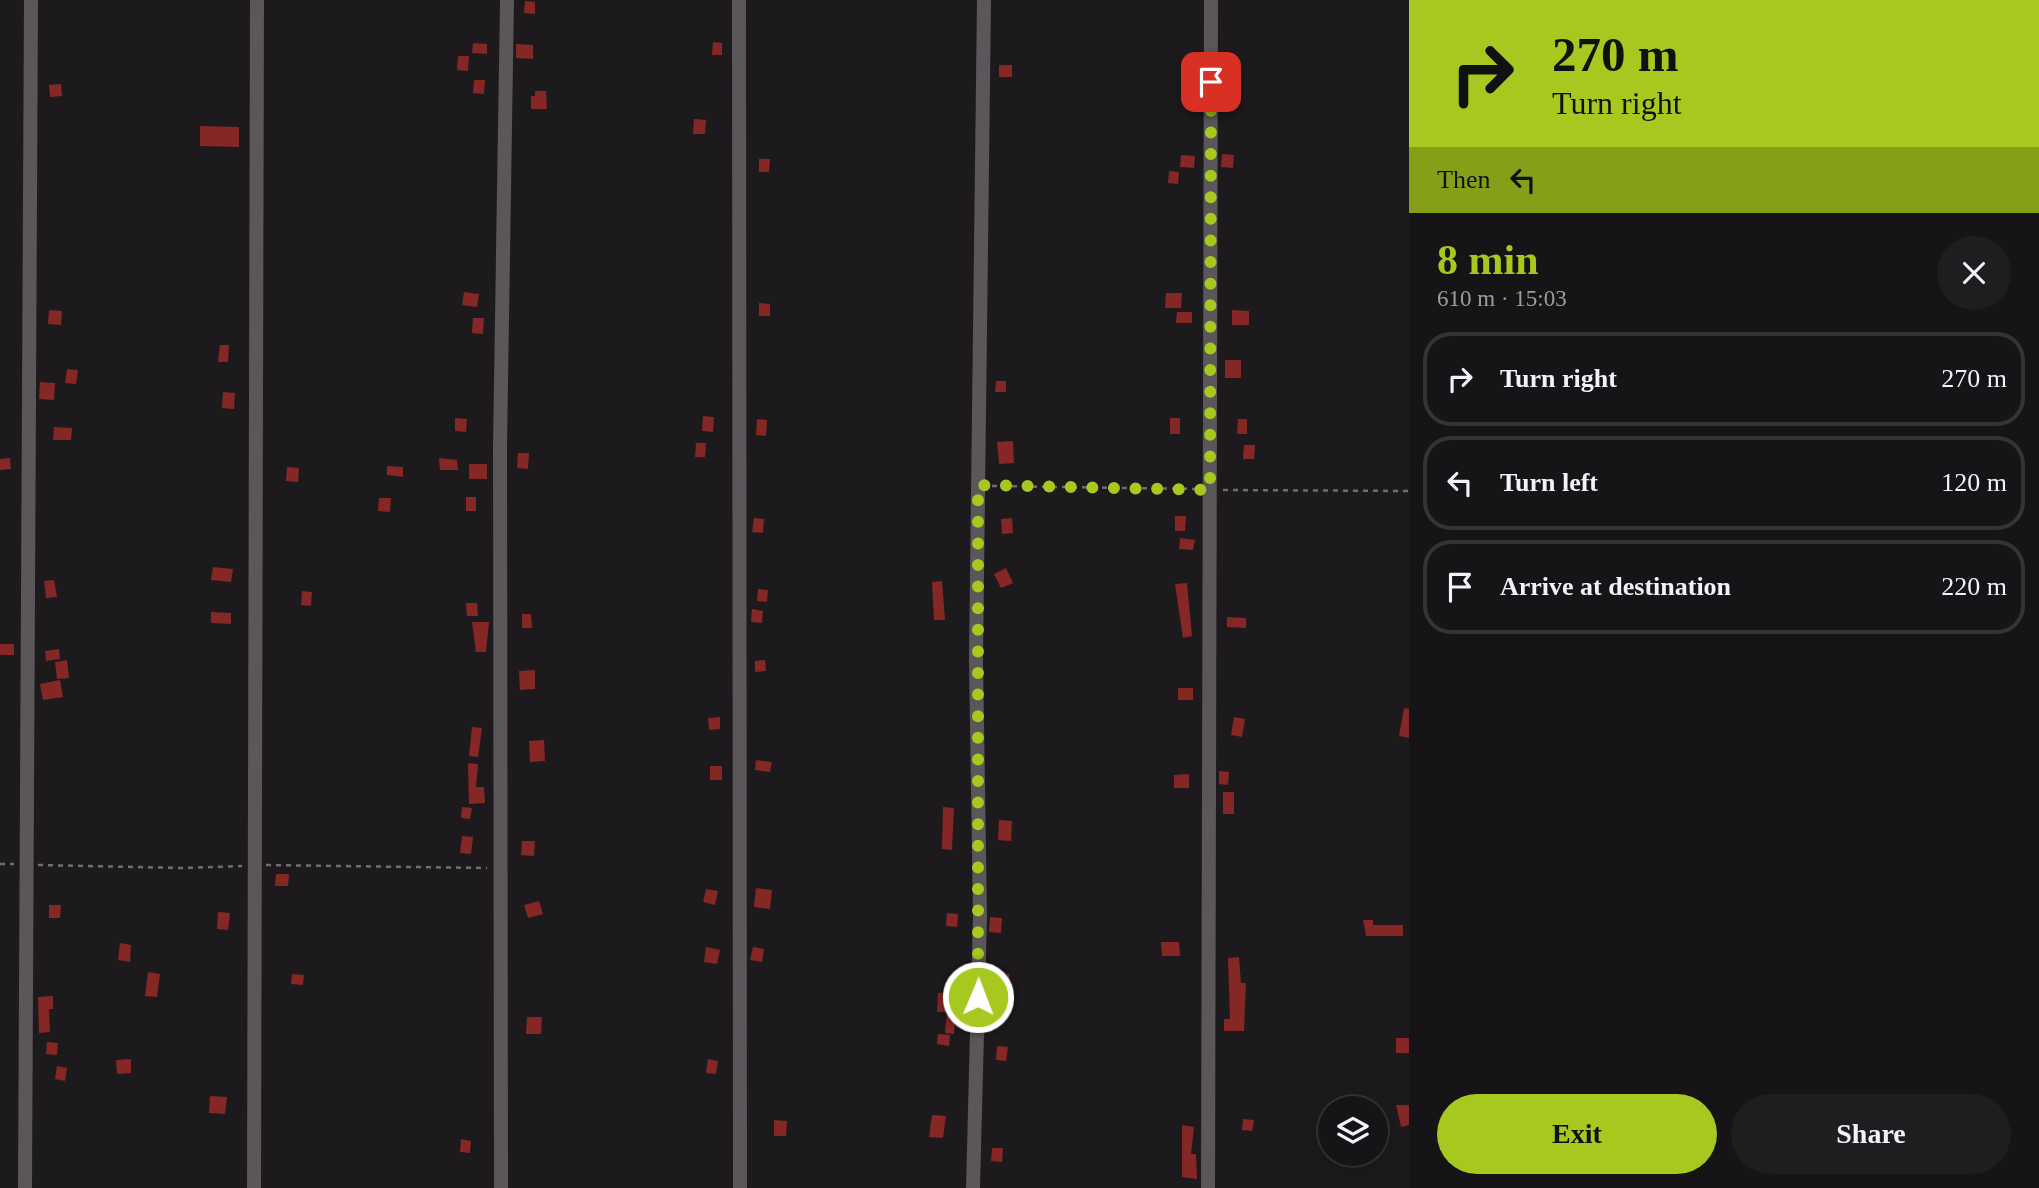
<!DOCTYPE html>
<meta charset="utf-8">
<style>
body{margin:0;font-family:"Times New Roman",serif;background:#1f1d1f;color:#f1f3f6;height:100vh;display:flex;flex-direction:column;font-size:26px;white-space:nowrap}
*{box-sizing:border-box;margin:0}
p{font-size:23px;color:#9e9ea1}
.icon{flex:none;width:38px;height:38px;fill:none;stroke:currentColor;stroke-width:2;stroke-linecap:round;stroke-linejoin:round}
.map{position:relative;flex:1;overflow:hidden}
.panel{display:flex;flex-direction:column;background:#161416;width:630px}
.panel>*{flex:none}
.hud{background:#a7c81f;color:#111;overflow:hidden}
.fabs{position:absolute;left:1318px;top:1096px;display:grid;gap:14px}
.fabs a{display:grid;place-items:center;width:70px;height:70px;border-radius:50%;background:#161416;box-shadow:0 4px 18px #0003,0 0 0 2px #353335;font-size:35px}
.pin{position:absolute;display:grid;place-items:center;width:60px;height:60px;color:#fff;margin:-30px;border-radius:14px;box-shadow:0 4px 10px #0006}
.me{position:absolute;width:77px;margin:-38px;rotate:1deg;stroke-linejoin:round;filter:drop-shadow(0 0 5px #0008)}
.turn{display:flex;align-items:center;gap:24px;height:147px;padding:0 28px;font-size:32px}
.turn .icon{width:91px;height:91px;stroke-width:2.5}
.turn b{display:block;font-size:49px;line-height:60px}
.then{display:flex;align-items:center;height:66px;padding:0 28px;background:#0003;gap:14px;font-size:26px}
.round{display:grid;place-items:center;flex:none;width:74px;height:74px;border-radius:37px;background:#1f1d1f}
.overview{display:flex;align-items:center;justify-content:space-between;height:119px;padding:0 28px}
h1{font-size:42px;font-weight:800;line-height:52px;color:#a7c81f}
.primary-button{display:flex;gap:14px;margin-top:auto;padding:14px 28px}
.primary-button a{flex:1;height:80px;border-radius:42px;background:#a7c81f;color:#111;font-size:28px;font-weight:800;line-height:80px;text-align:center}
.primary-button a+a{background:#1f1d1f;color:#f1f3f6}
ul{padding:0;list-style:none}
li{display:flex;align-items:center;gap:21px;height:94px;margin:0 14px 10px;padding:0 14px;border:4px solid #353335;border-radius:28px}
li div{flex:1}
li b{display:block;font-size:26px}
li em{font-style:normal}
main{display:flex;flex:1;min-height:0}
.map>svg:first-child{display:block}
.building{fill:#852724}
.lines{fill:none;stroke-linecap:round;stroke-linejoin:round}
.path{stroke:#6f6d70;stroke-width:2.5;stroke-dasharray:5 5;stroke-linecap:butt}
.minor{stroke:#5a565a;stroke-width:14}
.route{stroke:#a7c81f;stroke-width:12;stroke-dasharray:0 21.6}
</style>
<main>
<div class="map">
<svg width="1409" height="1188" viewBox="0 0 1409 1188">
<rect width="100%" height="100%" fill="#1d1a1e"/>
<!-- building -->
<path class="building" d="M525,1L535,2V14L524,13Z
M713,42L722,43V55H712Z
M473,43L487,44V54L472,53Z
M516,44L533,45V59L516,58Z
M458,56H469L468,71L457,70Z
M999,65H1012V77H999Z
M474,80H485L484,94L473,93Z
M61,84L62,96L50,97L49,85Z
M535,91H546L547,109H531V96H535Z
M694,119L706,120L705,134H693Z
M200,126L239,127V147L200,146Z
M1222,154L1234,155L1233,168L1221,167Z
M1181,155L1195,156L1194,168L1180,167Z
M759,159H770L769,172H759Z
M1169,171L1179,172L1178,184L1168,183Z
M464,292L479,294L477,307L462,305Z
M1166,293H1182L1181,308H1165Z
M759,303L770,304V316H759Z
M49,310L62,311L61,325L48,324Z
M1232,310L1249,311V325H1232Z
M1177,312H1192V323H1176Z
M473,318H484L483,334L472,333Z
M220,345H229L228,362H218Z
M1225,360H1241V378H1225Z
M67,369L78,370L76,384L65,383Z
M996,381H1006V392H995Z
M40,382L55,383L54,400L39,399Z
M223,392L235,393L234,409L222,408Z
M703,416L714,417L713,432L702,431Z
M455,418L467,419L466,432L455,431Z
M1170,418H1180V434H1170Z
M757,419L767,420L766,436L756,435Z
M1238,419H1247V434H1237Z
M54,427L72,428L71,440H53Z
M1013,441L1014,463L999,464L997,442Z
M696,443H706L705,457H695Z
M1244,445H1255L1254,459H1243Z
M518,453H529L528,469L517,468Z
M10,458L11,469L0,470V459Z
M439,458L457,460L458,470H440Z
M469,464H487V479H469Z
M387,466L403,467V477L387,475Z
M287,467L299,468L298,482L286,481Z
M466,497H476V511H466Z
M379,498H391L390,512L378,511Z
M1175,516H1186L1185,531H1175Z
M754,518L764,519L763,533L752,532Z
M1012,518L1013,533L1002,534L1001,519Z
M1180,538L1195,540L1193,550L1179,549Z
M213,567L233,569L231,582L211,580Z
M1006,568L1013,583L1001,588L994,574Z
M54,580L57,597L46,598L44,581Z
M942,581L945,620H934L932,582Z
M1187,583L1192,636L1183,638L1175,584Z
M758,589L768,590L767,602L757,601Z
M302,591L312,592L311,606L301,605Z
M466,603H477L478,616H467Z
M752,609L763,611L762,623L751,622Z
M211,612L231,613V624L211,623Z
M522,614H531L532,628H522Z
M1227,617L1246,618V628L1227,627Z
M472,622H489L486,652H476Z
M0,644H14V655H0Z
M59,649L60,659L46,661L45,651Z
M67,660L69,678L57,679L55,662Z
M765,660L766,671L755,672V661Z
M535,670V689L520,690L519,671Z
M60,680L63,697L43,700L40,684Z
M1178,688H1193V700H1178Z
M1404,708L1409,709V738L1399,736Z
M720,717V729L709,730L708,718Z
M1234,717L1245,719L1242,737L1231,735Z
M472,727L482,728L478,757L469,756Z
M544,740L545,761L530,762L529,741Z
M756,760L772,762L770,772L755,770Z
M468,763L478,764L476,787H484L485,803L469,804Z
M710,766H722V780H710Z
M1219,771L1229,772L1228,785L1219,784Z
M1189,774V788H1174V775Z
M1223,792H1234V814H1223Z
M462,807L472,808L470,819L461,818Z
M943,807L954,808L952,850L942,849Z
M999,820L1012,821L1011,841L998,840Z
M462,836L473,837L471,854L460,853Z
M522,841H535L534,856L521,855Z
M276,874H289L288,886H275Z
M756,888L772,890L770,909L754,907Z
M706,889L718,891L715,905L703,902Z
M539,901L543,914L528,918L524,905Z
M49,905H61L60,918H49Z
M218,912L230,913L228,930L217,929Z
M947,913L958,914L957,927L946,926Z
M990,917L1002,918L1001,933L989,932Z
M1363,920H1373V925H1403V936H1366Z
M1161,942H1179L1180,956H1162Z
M120,943L131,945L130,962L118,960Z
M706,947L720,950L717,964L704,962Z
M753,947L764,949L762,962L750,960Z
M1239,957L1241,983H1246L1244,1031H1224V1019H1230L1228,958Z
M148,972L160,974L157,997L145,996Z
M999,973L1010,974L1008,984L997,982Z
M292,974L304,975L303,985L291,984Z
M949,992H957L954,1034L945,1033L947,1012H937L938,993Z
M53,996V1009H49L50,1032L39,1033L38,997Z
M527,1017H542L541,1034H526Z
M938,1034L950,1035L949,1046L937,1044Z
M1396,1038H1409V1053H1396Z
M47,1042L58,1043L57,1055L46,1054Z
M997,1046L1008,1047L1006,1061L996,1060Z
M131,1059V1073L117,1074L116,1060Z
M708,1059L718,1061L716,1074L706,1073Z
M57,1066L67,1068L65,1081L55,1079Z
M210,1096L227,1097L225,1114L209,1113Z
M1396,1105H1409V1125L1401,1127Z
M932,1115L946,1116L943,1138L929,1137Z
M1243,1119L1254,1120L1252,1131L1242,1130Z
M774,1120L787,1121L786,1136H774Z
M1182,1125L1194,1127L1191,1154H1196L1197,1179L1182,1177Z
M461,1139L471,1141L470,1153L460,1152Z
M992,1148H1003L1002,1162L991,1161Z"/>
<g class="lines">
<!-- path -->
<path class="path" d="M992,486L1198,489
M1223,490L1409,491
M0,864H14
M38,865L183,868L242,866
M266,865L487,868"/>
<!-- minor -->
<path class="minor" d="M739,0L740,1188
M25,1188L31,0
M254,1188L257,0
M501,1188L500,447L507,0
M973,1188L980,915L976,659L984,0
M1208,1188L1211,0"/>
</g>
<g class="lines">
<!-- route -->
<path class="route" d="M978,997V485L1210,490L1211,82"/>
</g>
</svg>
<div class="fabs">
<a><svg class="icon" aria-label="layers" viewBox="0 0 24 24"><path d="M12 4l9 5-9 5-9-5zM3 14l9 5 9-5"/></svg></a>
</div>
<div class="pin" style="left:1211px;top:82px;background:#d93025"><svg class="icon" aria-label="arrive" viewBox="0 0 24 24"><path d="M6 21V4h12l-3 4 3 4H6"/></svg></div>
<svg class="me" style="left:978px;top:997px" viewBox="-20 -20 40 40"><circle r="17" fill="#a7c81f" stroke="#fff" stroke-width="3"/><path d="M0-11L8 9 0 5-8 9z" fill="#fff"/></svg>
</div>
<section class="panel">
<div class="hud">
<div class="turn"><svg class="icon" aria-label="right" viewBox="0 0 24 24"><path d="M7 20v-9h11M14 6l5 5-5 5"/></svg><div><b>270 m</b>Turn right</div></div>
<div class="then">Then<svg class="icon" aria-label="left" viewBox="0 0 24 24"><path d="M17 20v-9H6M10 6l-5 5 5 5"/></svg></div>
</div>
<div class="overview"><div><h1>8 min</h1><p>610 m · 15:03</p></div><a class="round"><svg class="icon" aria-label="close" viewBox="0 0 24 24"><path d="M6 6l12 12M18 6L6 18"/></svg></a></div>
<ul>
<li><svg class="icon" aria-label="right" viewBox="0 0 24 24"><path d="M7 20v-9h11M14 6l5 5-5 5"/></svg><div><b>Turn right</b></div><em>270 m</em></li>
<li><svg class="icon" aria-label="left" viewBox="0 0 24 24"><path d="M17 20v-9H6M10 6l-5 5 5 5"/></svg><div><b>Turn left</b></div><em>120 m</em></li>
<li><svg class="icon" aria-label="arrive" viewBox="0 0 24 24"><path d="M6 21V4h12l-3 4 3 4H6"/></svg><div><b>Arrive at destination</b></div><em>220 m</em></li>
</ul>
<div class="primary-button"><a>Exit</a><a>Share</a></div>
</section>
</main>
